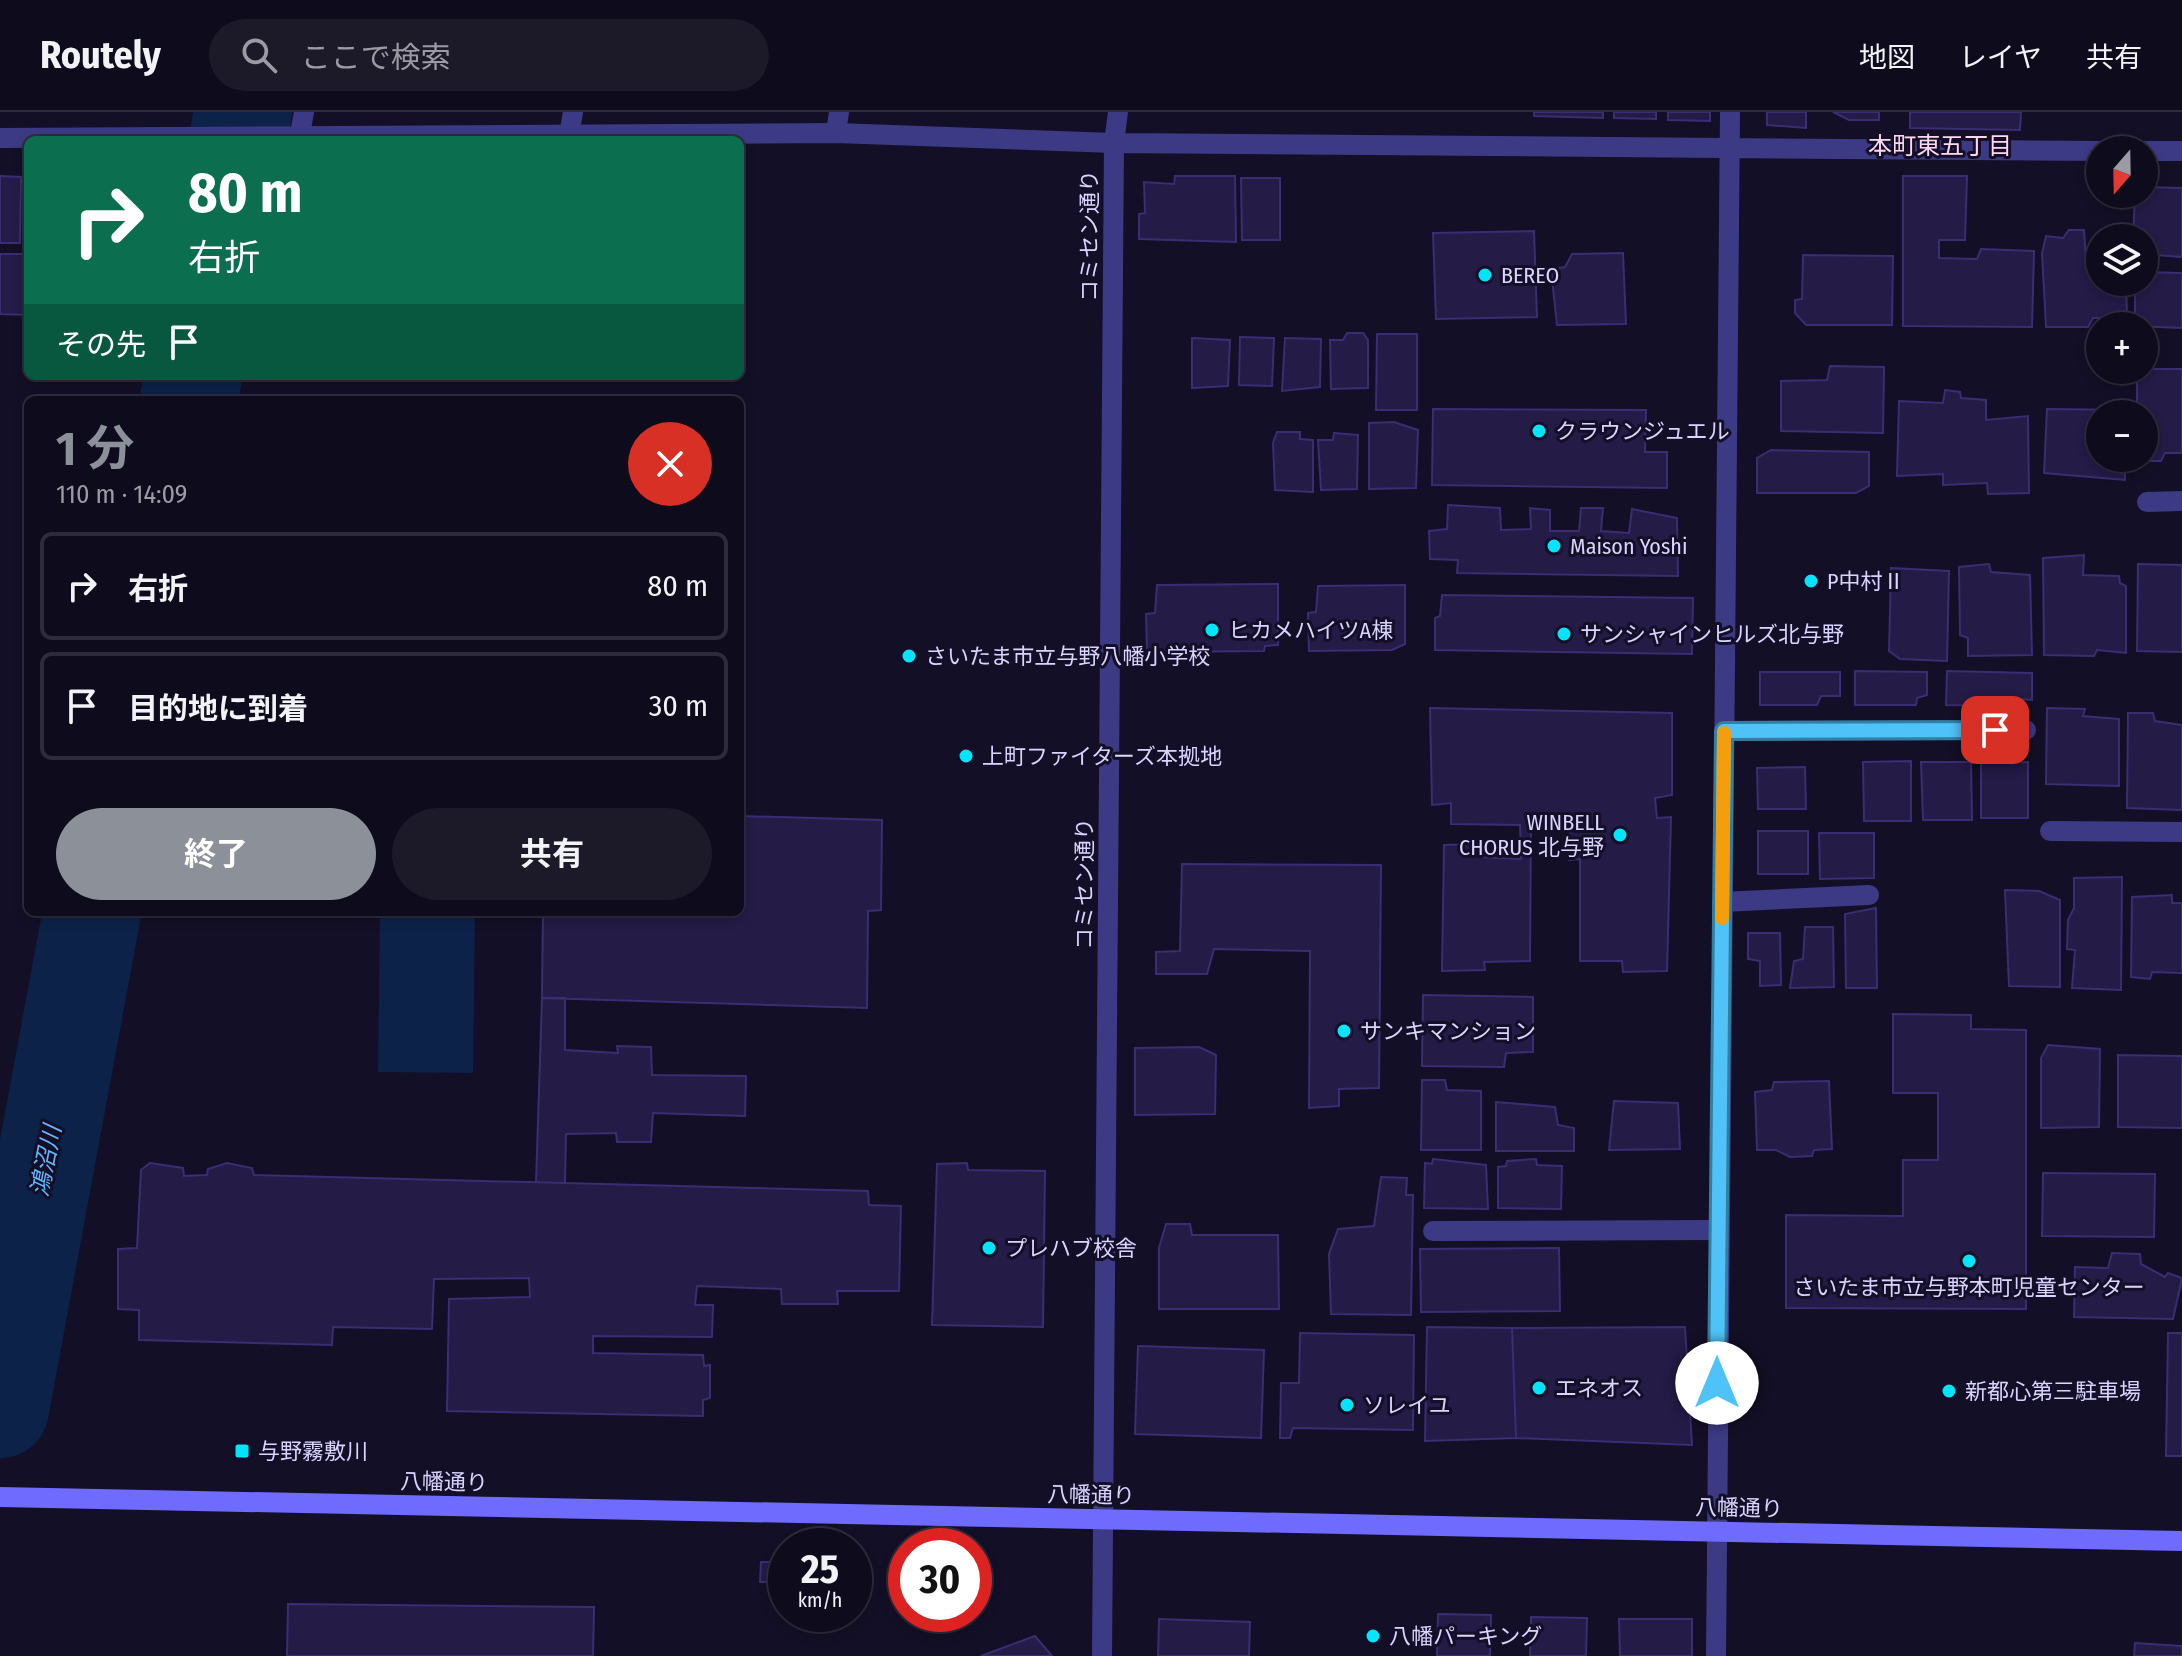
<!DOCTYPE html>
<html lang="ja">
<meta charset="utf-8">
<style>
body{margin:0;font-family:"Fira Sans Condensed","Noto Sans JP",sans-serif;background:#1c1929;color:#f1f3f6;height:100vh;display:flex;flex-direction:column;font-size:30px;white-space:nowrap}
*{box-sizing:border-box;margin:0}
p{font-size:26px;color:#9b9ba3}
.icon{flex:none;width:44px;height:44px;fill:none;stroke:currentColor;stroke-width:2;stroke-linecap:round;stroke-linejoin:round}
.map{position:relative;flex:1;overflow:hidden}
.details{position:absolute;left:24px;top:284px;width:720px;height:520px;display:flex;flex-direction:column;background:#0e0b1c;border-radius:12px;box-shadow:0 4px 12px #0003,0 0 0 2px #2e2b3b}
.details>*{flex:none}
.top-card{position:absolute;left:24px;top:24px;width:720px;height:244px;border-radius:12px;box-shadow:0 4px 12px #0003,0 0 0 2px #2e2b3b;background:#0b6e4f;color:#fff;overflow:hidden}
.needle{width:52px;rotate:200deg}
.fabs{position:absolute;left:2086px;top:24px;display:grid;gap:16px}
.fabs a{display:grid;place-items:center;width:72px;height:72px;border-radius:50%;background:#0e0b1c;box-shadow:0 4px 12px #0003,0 0 0 2px #2e2b3b;font-size:40px}
.speed{position:absolute;left:768px;top:1416px;display:flex;gap:16px;font-size:40px;font-weight:700;text-align:center}
.speed>*{display:grid;place-content:center;width:104px;height:104px;border-radius:50%;background:#0e0b1c;box-shadow:0 4px 12px #0003,0 0 0 2px #2e2b3b;line-height:1}
.speed small{font-size:20px;font-weight:400}
.speed .limit{border:12px solid #d22;background:#fff;color:#111}
.pin{position:absolute;display:grid;place-items:center;width:68px;height:68px;color:#fff;margin:-34px;border-radius:16px;box-shadow:0 4px 12px #0006}
.me{position:absolute;width:88px;margin:-44px;rotate:0deg;stroke-linejoin:round;filter:drop-shadow(0 0 6px #0008)}
.turn{display:flex;align-items:center;gap:28px;height:168px;padding:0 32px;font-size:36px}
.turn .icon{width:104px;height:104px;stroke-width:2.5}
.turn b{display:block;font-size:56px;line-height:68px}
.then{display:flex;align-items:center;height:76px;padding:0 32px;background:#0003;gap:16px;font-size:30px}
.round{display:grid;place-items:center;flex:none;width:84px;height:84px;border-radius:42px;background:#1c1929}
.head{display:flex;align-items:center;justify-content:space-between;height:136px;padding:0 32px}
h1{font-size:48px;font-weight:700;line-height:60px;color:#8c9099}
.cta{display:flex;gap:16px;margin-top:auto;padding:16px 32px}
.cta a{flex:1;height:92px;border-radius:48px;background:#8c9099;color:#fff;font-size:32px;font-weight:700;line-height:92px;text-align:center}
.cta a+a{background:#1c1929;color:#f1f3f6}
ul{padding:0;list-style:none}
li{display:flex;align-items:center;gap:24px;height:108px;margin:0 16px 12px;padding:0 16px;border:4px solid #2e2b3b;border-radius:12px}
li div{flex:1}
li b{display:block;font-size:30px}
li em{font-style:normal}
header{display:flex;align-items:center;gap:48px;box-sizing:border-box;height:112px;padding:0 40px;background:#0e0b1c;border-bottom:2px solid #2e2b3b}
header strong{font-size:38px}
nav{display:flex;gap:44px;margin-inline-start:auto;font-size:28px}
.search{width:560px;height:72px;background:#1c1929;display:flex;align-items:center;gap:20px;box-sizing:border-box;padding:0 28px;border-radius:44px;color:#9b9ba3;font-size:30px}
.map>svg:first-child{display:block}
.water{fill:#0c2248}
.lines{fill:none;stroke-linecap:round;stroke-linejoin:round}
.river{stroke:#0c2248;stroke-width:98}
.building{fill:#241b47;stroke:#3b2d73;stroke-width:2}
.service{stroke:#3d3a85;stroke-width:20}
.minor{stroke:#3d3a85;stroke-width:20}
.secondary{stroke:#6f6bff;stroke-width:20}
.route-casing{stroke:#337fa1;stroke-width:20}
.route{stroke:#4fc3f7;stroke-width:14}
.slow{stroke:#f59e0b;stroke-width:14}
.poi-dot{fill:#00e5ff;stroke:#130f26;stroke-width:3}
.labels{text-anchor:middle;dominant-baseline:central;stroke-width:6;stroke-linejoin:round;paint-order:stroke}
.street-label{font-size:22px;fill:#d9d4ff;stroke:#130f26}
.poi-label{font-size:22px;fill:#d9d4ff;stroke:#130f26;text-anchor:start}
.neighbourhood-label{font-size:24px;fill:#ffd6f0;stroke:#130f26}
.water-label{font-size:24px;font-style:italic;fill:#62b6ff;stroke:#130f26}
</style>
<header>
<strong>Routely</strong>
<div class="search"><svg class="icon" aria-label="search" viewBox="0 0 24 24"><circle cx="10" cy="10" r="6"/><path d="M15 15l6 6"/></svg>ここで検索</div>
<nav><a>地図</a><a>レイヤ</a><a>共有</a></nav>
</header>
<div class="map">
<svg width="2182" height="1544" viewBox="0 0 2182 1544">
<rect width="100%" height="100%" fill="#130f26"/>
<!-- water -->
<path class="water" d="M380,800H475L473,961L378,960Z"/>
<g class="lines">
<!-- river -->
<path class="river" d="M238,28L243,0
M189,288L193,264
M0,1297L92,800"/>
</g>
<!-- building -->
<path class="building" d="M1534,0H1603V6L1534,4Z
M1614,0H1656V7L1614,6Z
M1668,0H1710V9L1668,8Z
M1767,0H1806V16L1767,13Z
M1833,0H1879V8H1849Z
M1910,0H2021L2020,18L1910,16Z
M0,64L21,65L20,131H0Z
M1175,64H1235L1236,130L1139,127V102L1145,101L1144,70L1174,72Z
M1903,64H1967L1965,128H1939V146L1977,147L1981,137L2034,139L2032,215L1903,214Z
M1241,66H1280V128H1242Z
M2144,75L2182,76V145L2144,142V126H2133L2135,82H2144Z
M2069,118H2084L2086,150H2100V170H2126L2127,206H2093L2088,215H2046L2042,141L2046,124L2063,126Z
M1534,119L1537,205L1436,207L1433,121Z
M1623,141L1626,212L1557,213L1551,157L1565,155L1572,142Z
M0,142H28V203L0,202Z
M1803,143L1893,144L1892,213H1806L1795,201V188L1802,187Z
M2144,160L2182,161V216L2135,214V170H2144Z
M1347,221H1363L1368,228V276L1331,277L1330,228H1343Z
M1377,222H1417V298H1376Z
M1240,225L1274,226L1272,274L1239,273Z
M1192,226L1230,228L1228,274L1192,276Z
M1285,226L1321,227L1320,275L1282,279Z
M1830,254L1884,255L1883,321L1781,319V269L1827,268Z
M2144,257H2182V341H2165L2161,349H2138V346H2144V302H2137V258Z
M1945,278L1960,280L1961,286L1986,288V308L2028,304L2029,381L1988,382L1987,371L1943,373V362L1897,364L1899,289L1943,291Z
M1433,297L1646,298L1645,340H1667V376L1432,373Z
M2047,297L2126,298V302H2100V346H2125V368L2044,361Z
M1394,310L1418,318L1416,376L1369,377V311Z
M1277,320H1300V327L1313,328V380L1275,378L1273,331Z
M1334,321L1358,323L1357,377L1321,378L1318,328H1333Z
M1771,338L1869,340V374L1856,381H1757V346Z
M1448,393L1500,396L1501,418L1531,417L1530,396L1550,398V419H1579L1581,396H1603L1601,419L1629,421L1632,397L1677,406L1678,464L1457,461L1458,448L1430,447L1429,419L1447,417Z
M2084,443L2083,463L2119,464L2120,471L2126,474V541L2097,538L2094,544L2044,543L2043,446Z
M1989,452L1991,460L2030,463L2032,543L1968,544V526L1960,523L1959,455Z
M2138,452L2182,453V540L2137,539Z
M1891,456L1949,459L1947,549L1900,547L1889,539Z
M1278,472V533L1265,534L1264,539L1147,540L1146,502L1155,501L1157,473Z
M1405,473V532L1392,538L1309,539L1308,501L1316,500L1318,474Z
M1442,483L1693,486L1692,542L1435,538V506L1440,504Z
M1855,559L1927,560V583L1917,586L1916,593H1855Z
M1947,559L2032,561V588L2007,586L2003,594L1946,593Z
M1760,560H1840V584H1821L1817,593H1760Z
M1430,596L1672,601V683L1655,686L1657,706L1671,705L1667,859L1623,860L1622,849H1580V747L1569,748L1570,708H1531L1530,849L1484,850L1485,858L1442,859L1444,733L1478,732L1480,745L1521,747L1520,713L1451,712V691L1432,693Z
M2047,596L2085,597L2083,604L2119,607V674L2046,672Z
M2128,601H2153L2155,609L2182,613V698L2127,696Z
M1911,649V709H1864L1863,650Z
M1921,650H1971L1972,708H1923Z
M2028,650V706H1981V651Z
M1805,655L1806,697H1758L1757,656Z
M740,704L882,708L881,798L868,799L867,896L542,886L543,800H740Z
M1758,719H1808V762H1758Z
M1819,721H1874V766L1820,767Z
M1182,752L1381,753L1379,976L1339,977V994L1309,996L1310,839L1214,837L1207,862H1156V840L1180,839Z
M2122,765L2121,878L2072,876L2075,838L2067,837L2068,808L2074,796V766Z
M2005,778L2039,779L2060,788V875L2009,874Z
M2172,783V791H2182V861L2152,860L2150,867L2131,865L2132,785Z
M1876,796L1877,876H1846L1845,802Z
M1805,815H1833L1834,875L1790,876L1794,849L1803,847Z
M1748,821H1780L1781,873L1760,874V849L1748,847Z
M1423,883L1533,885V940L1506,941L1504,955L1422,954Z
M542,886H565V938L618,941L617,934L651,935L652,963L746,964L745,1004L653,1001L651,1030H617L616,1021L566,1022L565,1071H536Z
M1893,902L1971,903V917L2026,918V1197L1786,1196V1103L1903,1104V1048H1938V981H1893Z
M2048,933L2100,937L2099,1015L2041,1016V946Z
M1199,935L1216,943L1215,1002L1135,1003V936Z
M2118,943L2182,944V1016L2118,1015Z
M1422,968H1445L1447,978L1481,979V1038H1421Z
M1829,969L1832,1037L1814,1038L1812,1044L1790,1045L1776,1038H1757L1755,980L1772,978L1774,970Z
M1614,989L1678,991L1680,1037L1609,1038Z
M1496,990L1555,995L1558,1013L1574,1016V1039H1496Z
M1433,1047L1486,1053L1488,1097L1424,1096L1425,1051L1432,1052Z
M1536,1047L1537,1053L1562,1054L1561,1097L1498,1096V1055L1506,1054L1507,1049Z
M150,1051L183,1056L184,1064L207,1063L208,1057L227,1051L252,1056L254,1063L868,1079L869,1093L901,1094L899,1179H837L838,1192H782L781,1177L697,1174L695,1193H713L712,1225L593,1224V1241L703,1243L704,1254L710,1253V1286L703,1288V1304L447,1299L449,1187L530,1185L529,1166L434,1167L432,1217L333,1215L332,1233L139,1228V1198L118,1197V1137L137,1136L141,1058Z
M967,1051L968,1058L1045,1059L1043,1215L932,1213L937,1052Z
M2043,1061L2155,1062L2154,1125L2042,1124Z
M1381,1065L1407,1066L1406,1083H1413L1411,1203L1331,1202L1329,1142L1338,1117L1374,1114Z
M1166,1112H1190L1192,1123H1278L1279,1197H1159V1136Z
M1559,1136L1560,1199L1421,1200L1420,1137Z
M2112,1141L2140,1142L2141,1152L2165,1165L2168,1161L2182,1166L2173,1207L2074,1205L2075,1155L2108,1156Z
M1427,1215L1512,1216L1516,1326L1425,1329Z
M1685,1215L1692,1333L1516,1326L1512,1216Z
M1300,1221L1414,1223L1413,1318L1293,1316L1290,1326H1280L1281,1271H1299Z
M2168,1221H2182V1344H2166Z
M1138,1234L1264,1238L1261,1326L1135,1322Z
M761,1450H786V1470H760Z
M288,1492L594,1495L593,1544H287Z
M1438,1502L1491,1503L1490,1544H1437Z
M1531,1505L1587,1506L1586,1544H1530Z
M1159,1507L1250,1510L1249,1544H1158Z
M1619,1507H1692V1544H1620Z
M1035,1524L1052,1544H981Z
M2135,1531L2182,1534V1544H2134Z"/>
<g class="lines">
<!-- service -->
<path class="service" d="M836,21L839,0
M569,24L573,0
M2147,390L2182,389
M1724,619L2026,618
M2050,719L2182,720
M1722,790L1869,783
M1433,1119L1719,1118"/>
<!-- minor -->
<path class="minor" d="M0,26L836,21L1114,31L2100,39
M299,27L304,0
M2144,39H2182
M1102,1544L1114,31L1118,0
M1716,1544L1730,0"/>
<!-- secondary -->
<path class="secondary" d="M0,1385L2182,1429"/>
</g>
<g class="lines">
<defs>
<path id="route" d="M1717,1271L1724,619L1995,618"/>
</defs>
<!-- route casing -->
<use href="#route" class="route-casing"/>
<!-- route -->
<use href="#route" class="route"/>
<!-- slow -->
<path class="slow" d="M1722,806L1724,621"/>
</g>
<!-- markers -->
<g class="poi-dot">
<circle cx="1485" cy="163" r="8"/>
<circle cx="1539" cy="319" r="8"/>
<circle cx="1554" cy="434" r="8"/>
<circle cx="1811" cy="469" r="8"/>
<circle cx="1212" cy="518" r="8"/>
<circle cx="1564" cy="522" r="8"/>
<circle cx="909" cy="544" r="8"/>
<circle cx="966" cy="644" r="8"/>
<circle cx="1620" cy="723" r="8"/>
<circle cx="1344" cy="919" r="8"/>
<circle cx="989" cy="1136" r="8"/>
<circle cx="1969" cy="1149" r="8"/>
<circle cx="1539" cy="1276" r="8"/>
<circle cx="1949" cy="1279" r="8"/>
<circle cx="1347" cy="1293" r="8"/>
<rect x="234" y="1331" width="16" height="16" rx="4"/>
<circle cx="1373" cy="1524" r="8"/>
</g>
<g class="labels">
<!-- street labels -->
<g class="street-label">
<text transform="translate(1089 124) rotate(-90)">コミセン通り</text>
<text transform="translate(1084 772) rotate(-90)">コミセン通り</text>
<text transform="translate(444 1370) rotate(1)">八幡通り</text>
<text transform="translate(1091 1383) rotate(1)">八幡通り</text>
<text transform="translate(1739 1396) rotate(1)">八幡通り</text>
</g>
<!-- poi labels -->
<g class="poi-label">
<text x="1501" y="163">BEREO</text>
<text x="1555" y="319">クラウンジュエル</text>
<text x="1570" y="434">Maison Yoshi</text>
<text x="1827" y="469">P中村Ⅱ</text>
<text x="1228" y="518">ヒカメハイツA棟</text>
<text x="1580" y="522">サンシャインヒルズ北与野</text>
<text x="925" y="544">さいたま市立与野八幡小学校</text>
<text x="982" y="644">上町ファイターズ本拠地</text>
<text x="1604" y="710" text-anchor="end">WINBELL<tspan x="1604" dy="25">CHORUS 北与野</tspan></text>
<text x="1360" y="919">サンキマンション</text>
<text x="1005" y="1136">プレハブ校舎</text>
<text x="1969" y="1175" text-anchor="middle">さいたま市立与野本町児童センター</text>
<text x="1555" y="1276">エネオス</text>
<text x="1965" y="1279">新都心第三駐車場</text>
<text x="1363" y="1293">ソレイユ</text>
<text x="258" y="1339">与野霧敷川</text>
<text x="1389" y="1524">八幡パーキング</text>
</g>
<!-- neighbourhood labels -->
<g class="neighbourhood-label">
<text x="1940" y="34">本町東五丁目</text>
</g>
<!-- water labels -->
<g class="water-label">
<text transform="translate(46 1049) rotate(-79)">鴻沼川</text>
</g>
</g>
</svg>
<div class="fabs">
<a><svg class="needle" viewBox="-14 -14 28 28"><path d="M0-13l5 13h-10z" fill="#e53935"/><path d="M0 13l5-13h-10z" fill="#9b9ba3"/></svg></a>
<a><svg class="icon" aria-label="layers" viewBox="0 0 24 24"><path d="M12 4l9 5-9 5-9-5zM3 14l9 5 9-5"/></svg></a>
<a>+</a>
<a>−</a>
</div>
<div class="speed"><div>25<small>km/h</small></div><div class="limit">30</div></div>
<div class="pin" style="left:1995px;top:618px;background:#d93025"><svg class="icon" aria-label="arrive" viewBox="0 0 24 24"><path d="M6 21V4h12l-3 4 3 4H6"/></svg></div>
<svg class="me" style="left:1717px;top:1271px" viewBox="-20 -20 40 40"><circle r="19" fill="#fff"/><path d="M0-13L10 11 0 6-10 11z" fill="#4fc3f7"/></svg>
<div class="top-card">
<div class="turn"><svg class="icon" aria-label="right" viewBox="0 0 24 24"><path d="M7 20v-9h11M14 6l5 5-5 5"/></svg><div><b>80 m</b>右折</div></div>
<div class="then">その先<svg class="icon" aria-label="arrive" viewBox="0 0 24 24"><path d="M6 21V4h12l-3 4 3 4H6"/></svg></div>
</div>
<section class="details">
<div class="head"><div><h1>1 分</h1><p>110 m · 14:09</p></div><a class="round" style="background:#d93025;color:#fff"><svg class="icon" aria-label="close" viewBox="0 0 24 24"><path d="M6 6l12 12M18 6L6 18"/></svg></a></div>
<ul>
<li><svg class="icon" aria-label="right" viewBox="0 0 24 24"><path d="M7 20v-9h11M14 6l5 5-5 5"/></svg><div><b>右折</b></div><em>80 m</em></li>
<li><svg class="icon" aria-label="arrive" viewBox="0 0 24 24"><path d="M6 21V4h12l-3 4 3 4H6"/></svg><div><b>目的地に到着</b></div><em>30 m</em></li>
</ul>
<div class="cta"><a>終了</a><a>共有</a></div>
</section>
</div>
